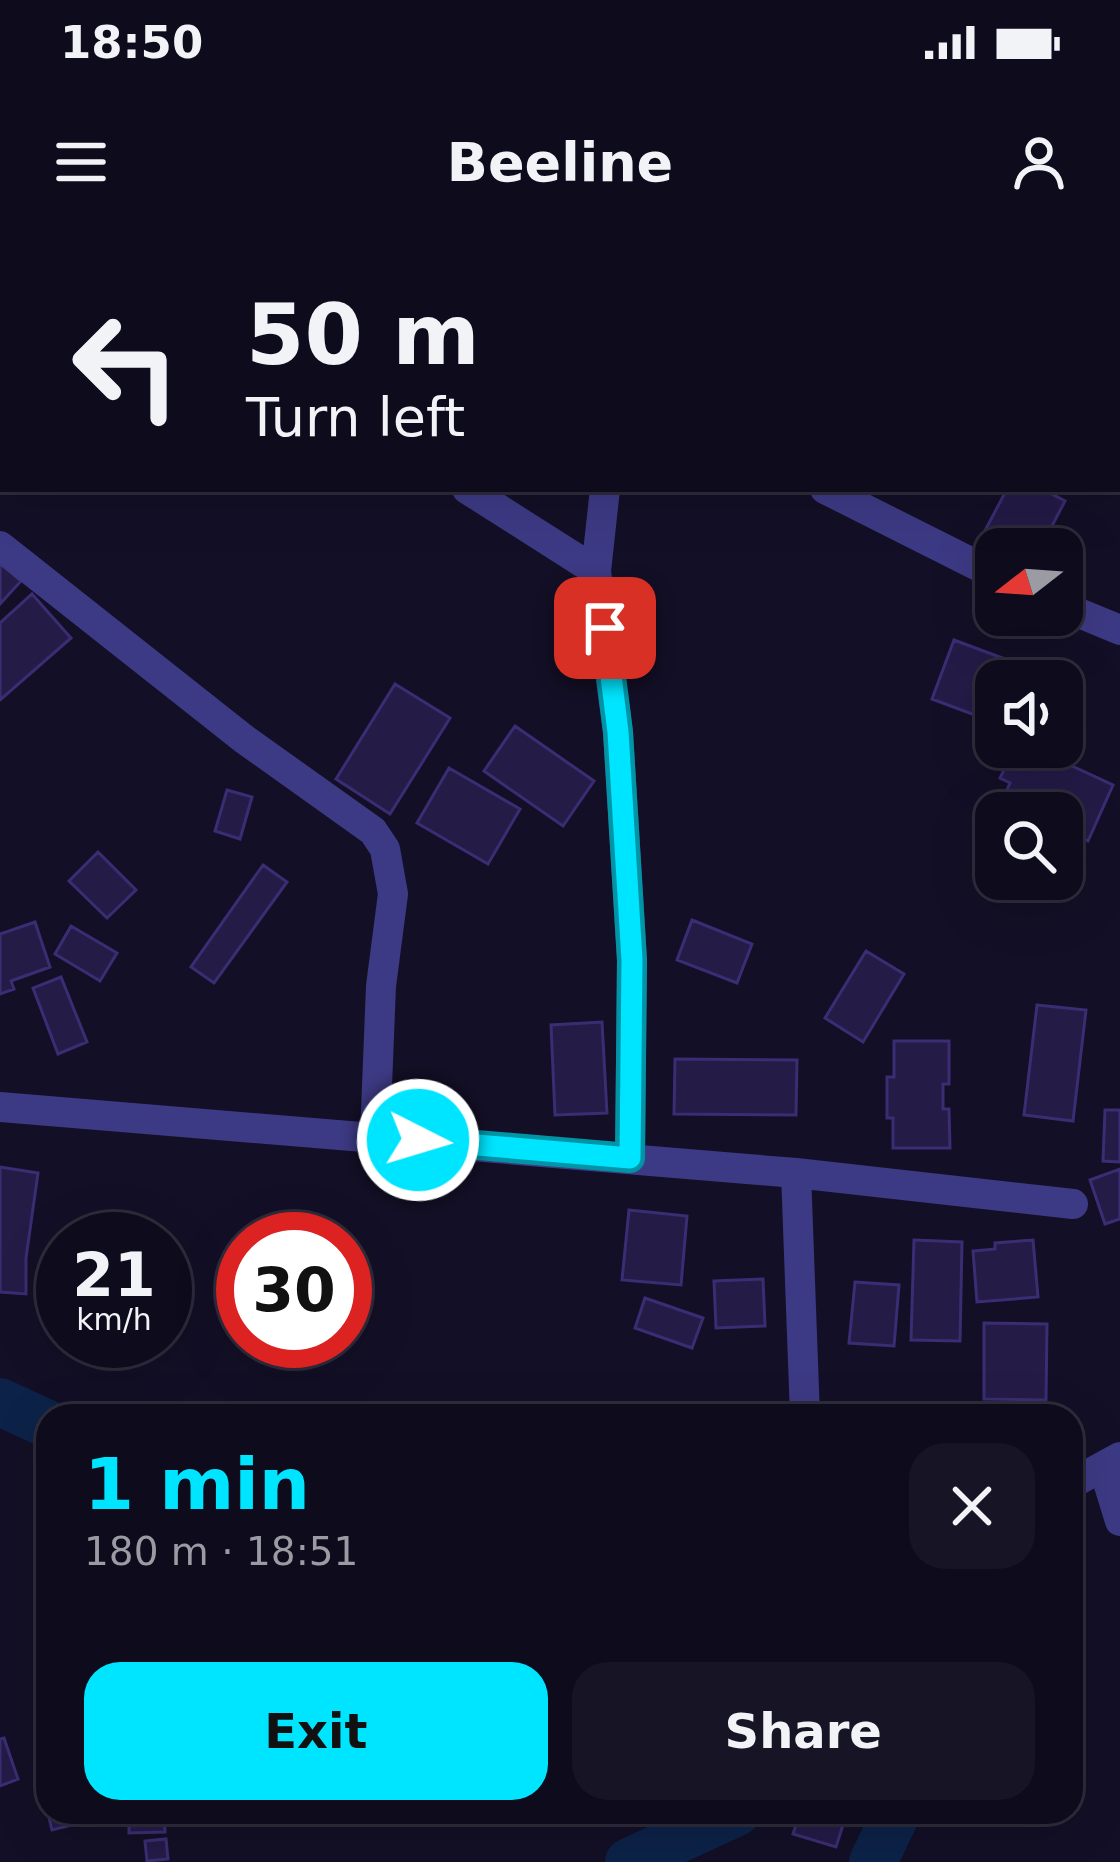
<!DOCTYPE html>
<meta charset="utf-8">
<style>
body{margin:0;font-family:"DejaVu Sans",sans-serif;background:#171425;color:#f1f3f6;height:100vh;display:flex;flex-direction:column;font-size:45px;white-space:nowrap}
*{box-sizing:border-box;margin:0}
p{font-size:39px;color:#9b9ba3}
.icon{flex:none;width:66px;height:66px;fill:none;stroke:currentColor;stroke-width:2;stroke-linecap:round;stroke-linejoin:round}
.map{position:relative;flex:1;overflow:hidden}
.side{position:absolute;left:36px;top:1164px;width:1047px;height:420px;display:flex;flex-direction:column;background:#0e0b1c;border-radius:36px;box-shadow:0 12px 48px #0002,0 0 0 3px #2e2b3b}
.side>*{flex:none}
.hud{position:absolute;left:0px;top:0px;width:1122px;height:252px;box-shadow:0 12px 48px #0002,0 0 0 3px #2e2b3b;background:#0e0b1c;color:#f1f3f6;overflow:hidden}
.needle{width:78px;rotate:253deg}
.fabs{position:absolute;left:975px;top:288px;display:grid;gap:24px}
.fabs a{display:grid;place-items:center;width:108px;height:108px;border-radius:24px;background:#0e0b1c;box-shadow:0 12px 48px #0002,0 0 0 3px #2e2b3b;font-size:60px}
.speed{position:absolute;left:36px;top:972px;display:flex;gap:24px;font-size:60px;font-weight:700;text-align:center}
.speed>*{display:grid;place-content:center;width:156px;height:156px;border-radius:50%;background:#0e0b1c;box-shadow:0 12px 48px #0002,0 0 0 3px #2e2b3b;line-height:1}
.speed small{font-size:30px;font-weight:400}
.speed .limit{border:18px solid #d22;background:#fff;color:#111}
.pin{position:absolute;display:grid;place-items:center;width:102px;height:102px;color:#fff;margin:-51px;border-radius:24px;box-shadow:0 6px 18px #0006}
.me{position:absolute;width:132px;margin:-66px;rotate:95deg;stroke-linejoin:round;filter:drop-shadow(0 0 9px #0008)}
.turn{display:flex;align-items:center;gap:42px;height:252px;padding:0 48px;font-size:54px}
.turn .icon{width:156px;height:156px;stroke-width:2.5}
.turn b{display:block;font-size:84px;line-height:102px}
.round{display:grid;place-items:center;flex:none;width:126px;height:126px;border-radius:36px;background:#171425}
.head{display:flex;align-items:center;justify-content:space-between;height:204px;padding:0 48px}
h1{font-size:72px;font-weight:800;line-height:90px;color:#00e5ff}
.action{display:flex;gap:24px;margin-top:auto;padding:24px 48px}
.action a{flex:1;height:138px;border-radius:36px;background:#00e5ff;color:#111;font-size:48px;font-weight:800;line-height:138px;text-align:center}
.action a+a{background:#171425;color:#f1f3f6}
.status{display:flex;justify-content:space-between;align-items:center;height:84px;padding:0 60px;background:#0e0b1c;direction:ltr}
.status svg{height:33px;fill:currentColor}
header{display:flex;justify-content:space-between;align-items:center;height:156px;padding:0 48px;background:#0e0b1c;font-size:54px;font-weight:800}
.map>svg:first-child{display:block}
.lines{fill:none;stroke-linecap:round;stroke-linejoin:round}
.river{stroke:#0c2248;stroke-width:48}
.building{fill:#241b47;stroke:#3b2d73;stroke-width:3}
.minor{stroke:#3d3a85;stroke-width:30}
.route-casing{stroke:#0095a6;stroke-width:30}
.route{stroke:#00e5ff;stroke-width:21}
</style>
<div class="status"><b>18:50</b><svg viewBox="0 0 49 12"><path d="M0 12V9h3v3zM5 12V6h3v6zM10 12V3h3v9zM15 12V0h3v12zM26 1h20v11H26zM47 4h2v5h-2z"/></svg></div>
<header><svg class="icon" aria-label="menu" viewBox="0 0 24 24"><path d="M4 6h16M4 12h16M4 18h16"/></svg>Beeline<svg class="icon" aria-label="person" viewBox="0 0 24 24"><circle cx="12" cy="8" r="4"/><path d="M4 21q1-7 8-7t8 7"/></svg></header>
<div class="map">
<svg width="1120" height="1622" viewBox="0 0 1120 1622">
<rect width="100%" height="100%" fill="#130f26"/>
<g class="lines">
<!-- river -->
<path class="river" d="M0,1162L48,1184
M629,1622L737,1572
M873,1622L897,1572"/>
</g>
<!-- building -->
<path class="building" d="M1007,249H1042L1065,261L1040,309H998L980,300Z
M0,323L21,341L0,364Z
M32,354L71,398L0,460V383Z
M954,400L1005,419L983,478L932,459Z
M395,444L450,478L390,574L336,539Z
M515,486L594,541L563,586L484,531Z
M1015,507H1031L1113,545L1088,601L1062,589V573H1028L1002,561L1010,543L1000,538Z
M449,528L520,569L488,624L417,583Z
M227,550L252,557L240,599L215,591Z
M98,612L136,650L107,678L69,641Z
M263,625L287,642L214,743L191,727Z
M692,680L752,704L737,743L677,720Z
M35,682L50,727L11,741L14,749L0,754V694Z
M71,686L117,713L100,741L55,714Z
M866,711L904,734L863,802L825,778Z
M61,737L87,802L58,814L33,748Z
M1037,765L1086,770L1073,881L1024,875Z
M602,782L607,873L555,875L551,785Z
M894,801H949V844H943V869H949L950,908H893V878H887V837H894Z
M675,819L797,820L796,875L674,874Z
M1105,870H1120V922L1103,921Z
M0,927L38,933L26,1018V1054L0,1052Z
M1120,929V979L1105,984L1090,940Z
M629,970L687,976L681,1045L622,1040Z
M914,1000L962,1002L960,1101L911,1100Z
M1033,1000L1038,1057L977,1062L973,1011L995,1009V1003Z
M763,1039L765,1086L716,1088L714,1041Z
M855,1042L899,1045L894,1106L849,1103Z
M645,1058L703,1078L692,1108L635,1088Z
M984,1083L1047,1084L1046,1160L984,1159Z
M4,1498L18,1539L0,1546V1499Z
M45,1561L48,1572H73L76,1584L52,1590Z
M129,1572H164L165,1592L129,1593Z
M800,1572H825L845,1579L836,1607L793,1594Z
M166,1599L168,1619L147,1621L145,1601Z"/>
<g class="lines">
<!-- minor -->
<path class="minor" d="M439,0L440,3
M674,3L675,0
M0,198L3,197
M467,249L596,331
M605,249L596,331L618,492L632,720L630,918
M825,249L996,335
M0,306L244,499L373,591L385,609L393,654L381,746L375,896
M1062,366L1120,390
M0,867L796,933L1073,964
M796,933L805,1176
M1104,1229L1120,1281
M1071,1244L1120,1217"/>
</g>
<g class="lines">
<defs>
<path id="route" d="M418,900L630,918L632,720L618,492L605,388"/>
</defs>
<!-- route casing -->
<use href="#route" class="route-casing"/>
<!-- route -->
<use href="#route" class="route"/>
</g>
</svg>
<div class="fabs">
<a><svg class="needle" viewBox="-14 -14 28 28"><path d="M0-13l5 13h-10z" fill="#e53935"/><path d="M0 13l5-13h-10z" fill="#9b9ba3"/></svg></a>
<a><svg class="icon" aria-label="sound" viewBox="0 0 24 24"><path d="M4 9h4l5-4v14l-5-4H4zM17 9q2 3 0 6"/></svg></a>
<a><svg class="icon" aria-label="search" viewBox="0 0 24 24"><circle cx="10" cy="10" r="6"/><path d="M15 15l6 6"/></svg></a>
</div>
<div class="speed"><div>21<small>km/h</small></div><div class="limit">30</div></div>
<div class="pin" style="left:605px;top:388px;background:#d93025"><svg class="icon" aria-label="arrive" viewBox="0 0 24 24"><path d="M6 21V4h12l-3 4 3 4H6"/></svg></div>
<svg class="me" style="left:418px;top:900px" viewBox="-20 -20 40 40"><circle r="17" fill="#00e5ff" stroke="#fff" stroke-width="3"/><path d="M0-11L8 9 0 5-8 9z" fill="#fff"/></svg>
<div class="hud">
<div class="turn"><svg class="icon" aria-label="left" viewBox="0 0 24 24"><path d="M17 20v-9H6M10 6l-5 5 5 5"/></svg><div><b>50 m</b>Turn left</div></div>
</div>
<section class="side">
<div class="head"><div><h1>1 min</h1><p>180 m · 18:51</p></div><a class="round"><svg class="icon" aria-label="close" viewBox="0 0 24 24"><path d="M6 6l12 12M18 6L6 18"/></svg></a></div>
<div class="action"><a>Exit</a><a>Share</a></div>
</section>
</div>
